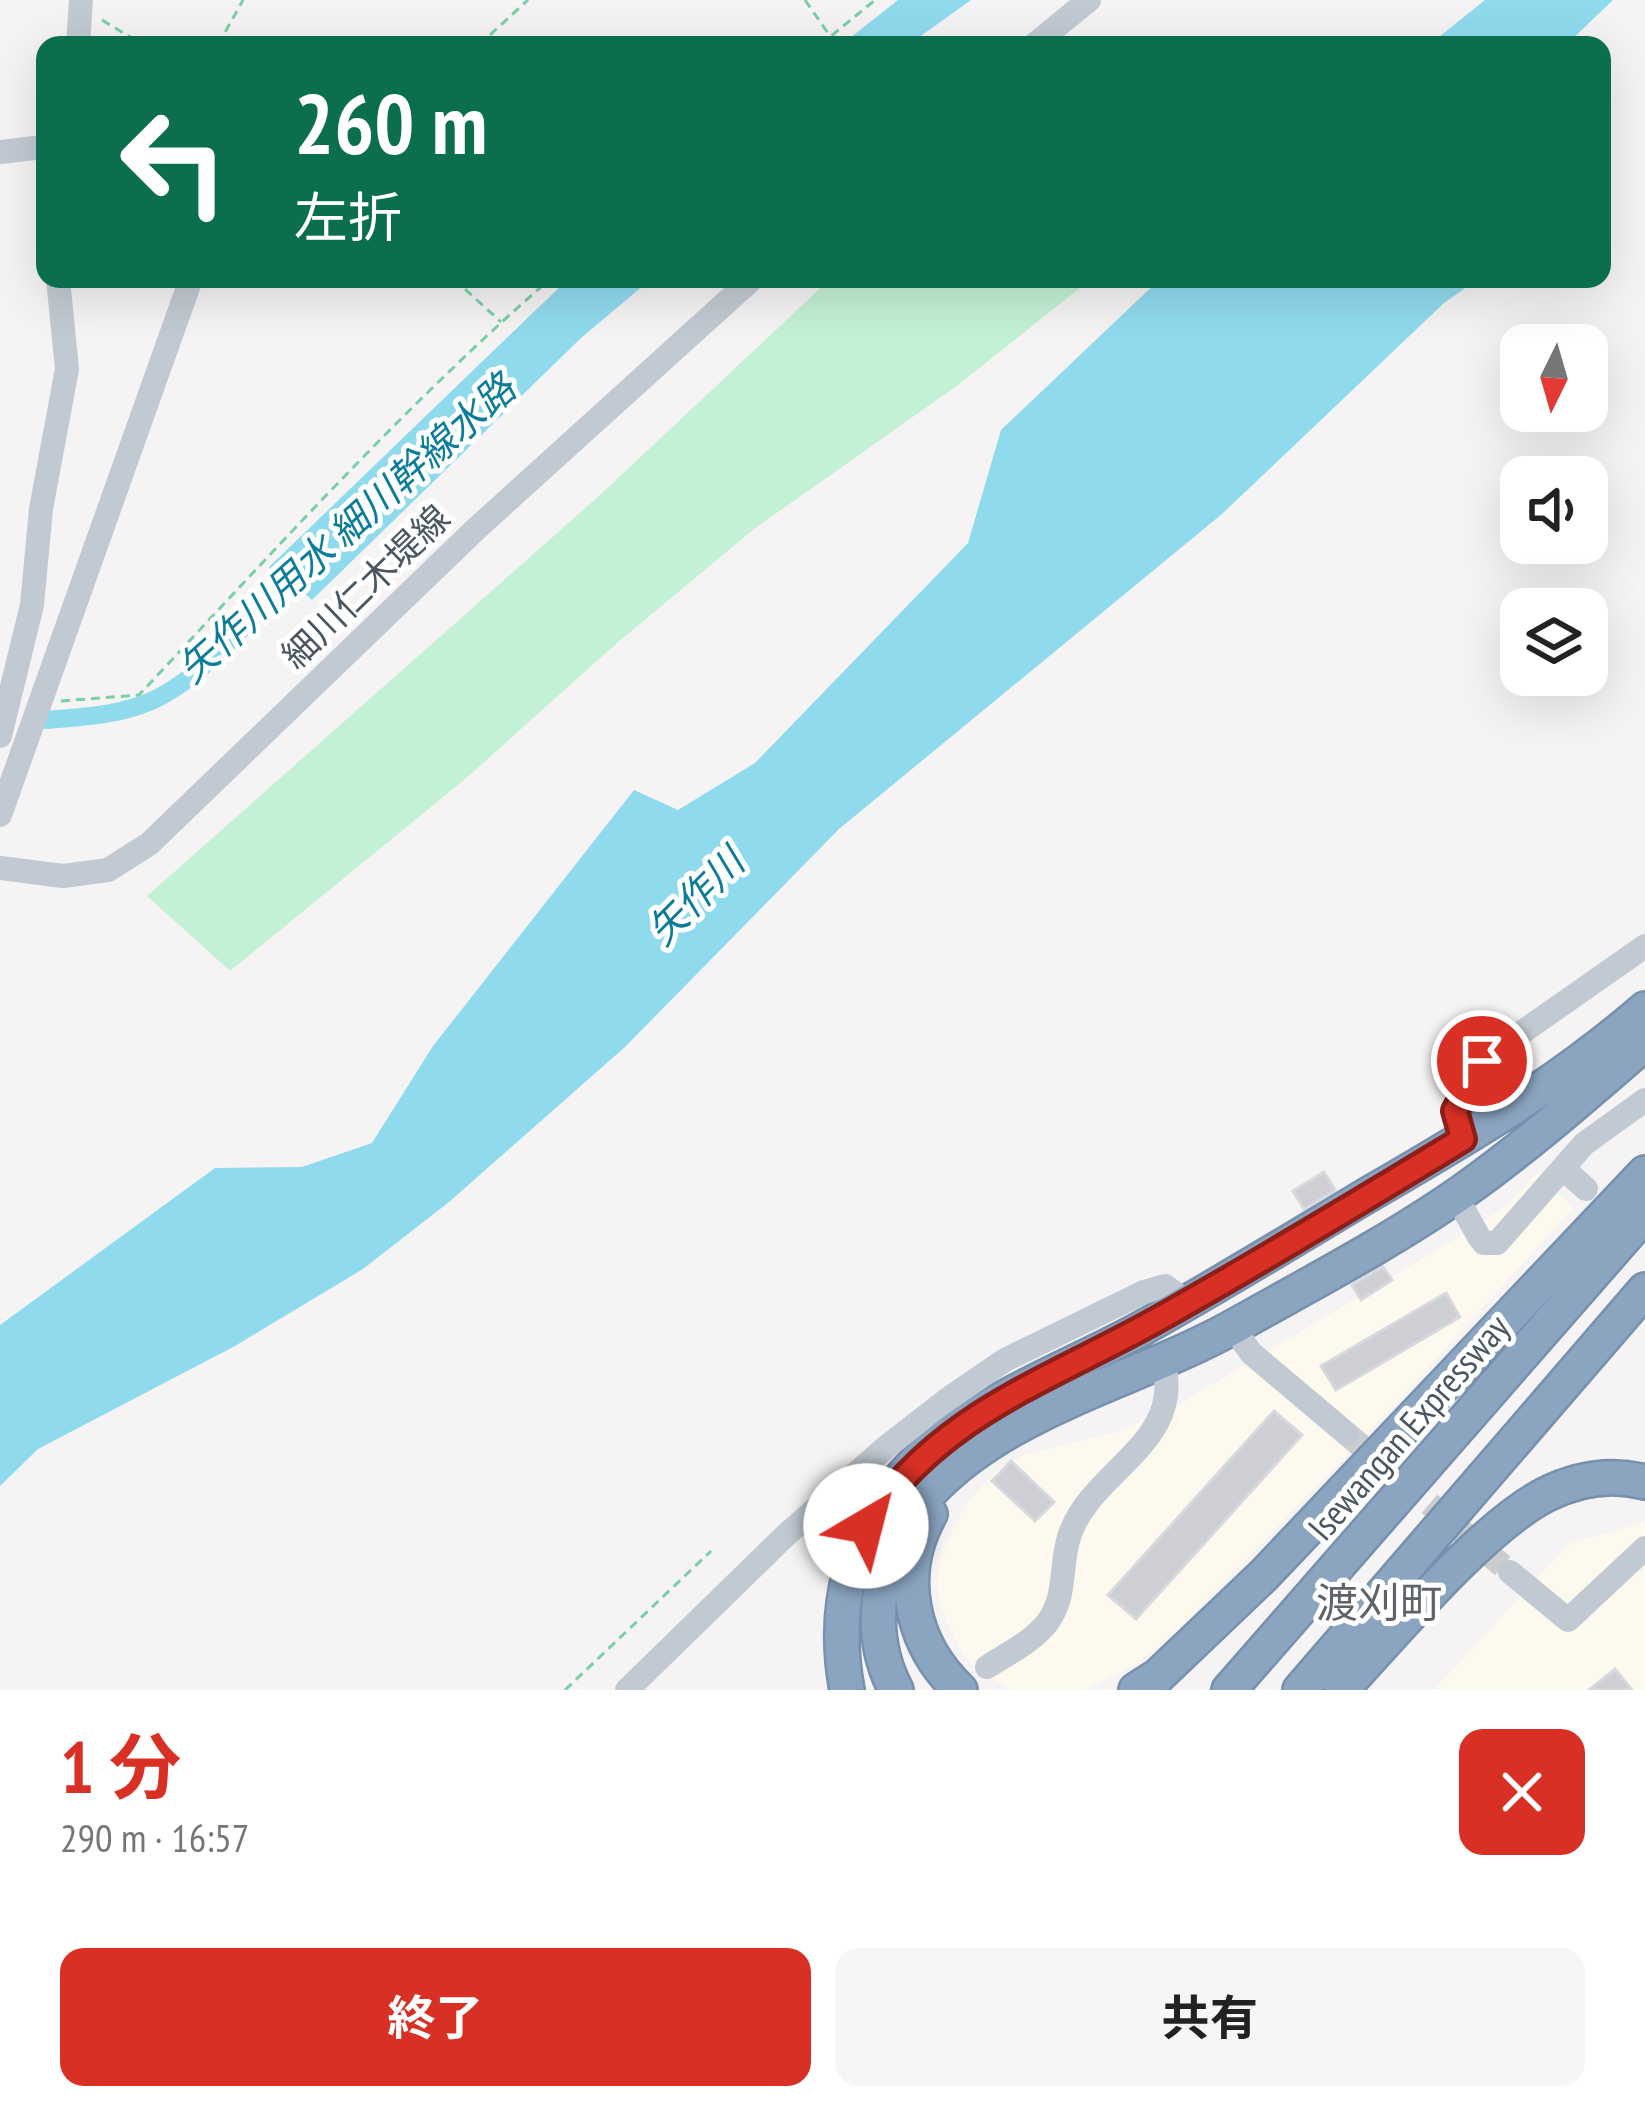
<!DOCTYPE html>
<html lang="ja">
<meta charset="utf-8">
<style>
body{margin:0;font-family:"PT Sans Narrow","Noto Sans JP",sans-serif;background:#f6f6f6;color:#222;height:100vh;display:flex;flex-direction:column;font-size:45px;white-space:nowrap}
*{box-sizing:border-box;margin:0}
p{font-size:39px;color:#767676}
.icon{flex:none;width:66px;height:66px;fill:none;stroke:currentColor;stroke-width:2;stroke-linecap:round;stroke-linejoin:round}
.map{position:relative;height:1690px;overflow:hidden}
.sheet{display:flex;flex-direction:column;background:#fff;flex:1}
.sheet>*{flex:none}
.top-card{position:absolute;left:36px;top:36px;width:1575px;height:252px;border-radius:24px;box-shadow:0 12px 48px #0002;background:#0b6e4f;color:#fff;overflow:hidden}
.needle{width:78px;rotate:185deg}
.fabs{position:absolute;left:1500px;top:324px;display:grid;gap:24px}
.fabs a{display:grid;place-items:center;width:108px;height:108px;border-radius:24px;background:#fff;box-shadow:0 12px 48px #0002;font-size:60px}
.pin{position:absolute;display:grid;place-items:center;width:102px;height:102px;color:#fff;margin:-51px;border:6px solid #fff;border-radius:50%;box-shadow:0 3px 12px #0007}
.me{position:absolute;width:132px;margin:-66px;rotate:37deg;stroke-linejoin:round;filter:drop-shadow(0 0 9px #0008)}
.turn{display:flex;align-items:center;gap:42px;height:252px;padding:0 60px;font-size:54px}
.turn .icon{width:156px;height:156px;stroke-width:2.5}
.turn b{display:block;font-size:84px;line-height:102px}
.round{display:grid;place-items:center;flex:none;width:126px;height:126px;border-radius:24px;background:#f6f6f6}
.head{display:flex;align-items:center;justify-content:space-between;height:204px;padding:0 60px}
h1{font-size:72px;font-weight:700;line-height:90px;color:#d93025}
.action{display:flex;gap:24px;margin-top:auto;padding:24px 60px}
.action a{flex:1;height:138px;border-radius:24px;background:#d93025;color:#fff;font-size:48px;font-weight:700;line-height:138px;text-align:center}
.action a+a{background:#f6f6f6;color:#222}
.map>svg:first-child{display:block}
.commercial{fill:#fdf9ef}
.green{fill:#c3f1d5}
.water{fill:#90daee}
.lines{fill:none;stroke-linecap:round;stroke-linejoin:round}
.canal{stroke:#90daee;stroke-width:18}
.building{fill:#cdcfd5;stroke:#d7d9de;stroke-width:3}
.minor-tunnel{stroke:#caccce;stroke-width:24;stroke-dasharray:24 12;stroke-linecap:butt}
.highway-casing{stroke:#7690ad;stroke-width:38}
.path{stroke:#7ad0a6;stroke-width:3;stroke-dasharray:9 6;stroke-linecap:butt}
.minor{stroke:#c1cad2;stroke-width:24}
.highway{stroke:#8ba5c1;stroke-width:33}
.route-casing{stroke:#8d1f18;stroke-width:30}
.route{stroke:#d93025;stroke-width:21}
.labels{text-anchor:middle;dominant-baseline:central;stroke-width:10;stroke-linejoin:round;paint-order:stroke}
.street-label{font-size:36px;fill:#4a5661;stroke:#fff}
.water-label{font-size:39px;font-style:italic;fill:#0c7c9b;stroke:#fff}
.quarter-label{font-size:42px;fill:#5f6368;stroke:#fff}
</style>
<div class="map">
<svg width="1645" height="1690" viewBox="0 0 1645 1690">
<rect width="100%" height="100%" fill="#f5f3f3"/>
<!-- commercial -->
<path class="commercial" d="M1537,1173L1573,1208L1388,1412L1173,1635L1135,1665L1084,1690H1012L980,1672L963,1654L940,1606L938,1579L942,1551L966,1503L997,1470L1024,1455L1117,1432L1166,1412L1460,1236L1506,1206Z
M1645,1522V1690H1434L1570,1543Z"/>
<!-- green -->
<path class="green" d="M830,279H1091L958,385L754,529L617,643L464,780L230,971L147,896L599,496Z"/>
<!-- water -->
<path class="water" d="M898,0H971L908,45H841Z
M1485,0H1613L1566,45H1429Z
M568,279H651L581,338L312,600L296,585L282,599L270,587L278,579L269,567Z
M1160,279H1478L1444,303L1222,514L839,829L625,1047L449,1202L363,1269L235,1346L38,1449L0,1486V1325L215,1168L302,1167L372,1143L433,1046L634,790L678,810L755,763L968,543L1001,430Z"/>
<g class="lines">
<!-- canal -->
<path class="canal" d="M47,720C78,717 111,716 141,705C198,686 248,618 292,578"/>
</g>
<!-- building -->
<path class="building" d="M1324,1172L1335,1190L1304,1209L1293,1191Z
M1383,1267L1392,1280L1361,1300L1352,1285Z
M1446,1293L1460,1317L1336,1390L1321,1366Z
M1274,1411L1302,1435L1136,1619L1108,1595Z
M1011,1461L1054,1502L1035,1521L992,1481Z
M1615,1669L1632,1690H1589Z"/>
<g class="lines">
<!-- minor-tunnel -->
<path class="minor-tunnel" d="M1347,1434L1510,1572"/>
<defs>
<path id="highway" d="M930,1514C896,1574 911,1644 960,1690
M847,1690C831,1604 852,1528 913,1465C975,1401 1062,1372 1139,1330C1216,1287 1291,1241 1366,1196C1464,1139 1559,1084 1645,1009
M896,1690C864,1630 878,1554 920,1503C998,1410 1133,1383 1235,1326C1310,1284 1392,1241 1462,1192C1526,1147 1586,1094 1645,1043
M1136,1690L1158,1676L1264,1575L1645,1173
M1229,1690L1645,1214
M1300,1690L1645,1290
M1341,1690C1393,1635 1480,1529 1545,1495C1577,1479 1610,1473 1645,1482"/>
</defs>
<!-- highway casing -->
<use href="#highway" class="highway-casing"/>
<!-- path -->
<path class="path" d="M805,0L828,33
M102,20L143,45
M218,45L243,0
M479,45L528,0
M820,45L875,0
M454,279L501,322
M61,701L139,695C272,553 403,407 550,279
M565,1690L711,1551"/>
<!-- minor -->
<path class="minor" d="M78,45L81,0
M1034,45L1089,0
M0,152L43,147
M0,736L32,605L41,509L67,369L58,279
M0,815L191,279
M0,868L63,876L108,870L149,844L476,529L752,279
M1463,1139L1455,1111L1475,1071L1491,1054L1645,946
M1564,1169L1586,1189
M1456,1196L1479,1237L1484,1243H1497L1584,1144L1645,1100
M1233,1327L1251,1353L1347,1434
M1510,1572L1568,1620L1645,1548
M987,1667C1007,1654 1032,1642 1047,1623C1068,1595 1059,1565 1070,1534C1093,1469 1186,1442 1163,1362
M627,1690L786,1535L885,1448L948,1399L1005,1360L1144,1292L1165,1286L1187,1302"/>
<!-- highway -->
<use href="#highway" class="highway"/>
</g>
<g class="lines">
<defs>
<path id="route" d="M866,1526C939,1413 1051,1380 1162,1317C1264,1260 1364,1199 1463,1139L1455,1111L1482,1061"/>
</defs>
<!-- route casing -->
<use href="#route" class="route-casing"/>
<!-- route -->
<use href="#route" class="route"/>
</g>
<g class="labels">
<!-- street labels -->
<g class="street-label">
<text transform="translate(365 586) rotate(-44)">細川仁木堤線</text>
<text transform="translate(1408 1427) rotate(-49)">Isewangan Expressway</text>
</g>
<!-- water labels -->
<g class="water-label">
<text transform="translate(346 528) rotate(-42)">矢作川用水 細川幹線水路</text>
<text transform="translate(695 896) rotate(-45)">矢作川</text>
</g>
<!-- quarter labels -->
<g class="quarter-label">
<text x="1379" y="1602">渡刈町</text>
</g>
</g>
</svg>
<div class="fabs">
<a><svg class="needle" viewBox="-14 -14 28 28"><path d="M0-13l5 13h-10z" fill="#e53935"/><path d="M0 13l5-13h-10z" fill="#767676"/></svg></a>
<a><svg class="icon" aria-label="sound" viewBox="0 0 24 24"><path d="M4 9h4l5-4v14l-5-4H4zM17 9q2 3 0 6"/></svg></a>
<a><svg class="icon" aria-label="layers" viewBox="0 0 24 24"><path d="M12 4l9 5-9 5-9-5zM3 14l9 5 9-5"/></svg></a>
</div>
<div class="pin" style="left:1482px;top:1061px;background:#d93025"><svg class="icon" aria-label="arrive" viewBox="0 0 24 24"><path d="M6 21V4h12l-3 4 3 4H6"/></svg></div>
<svg class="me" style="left:866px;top:1526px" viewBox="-20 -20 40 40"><circle r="19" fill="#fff"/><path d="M0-13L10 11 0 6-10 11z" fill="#d93025"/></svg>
<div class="top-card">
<div class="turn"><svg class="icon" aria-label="left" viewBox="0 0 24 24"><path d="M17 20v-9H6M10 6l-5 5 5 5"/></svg><div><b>260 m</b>左折</div></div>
</div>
</div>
<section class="sheet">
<div class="head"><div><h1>1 分</h1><p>290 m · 16:57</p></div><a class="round" style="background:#d93025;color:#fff"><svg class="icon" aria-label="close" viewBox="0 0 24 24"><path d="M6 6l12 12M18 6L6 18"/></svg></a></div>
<div class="action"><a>終了</a><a>共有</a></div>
</section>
